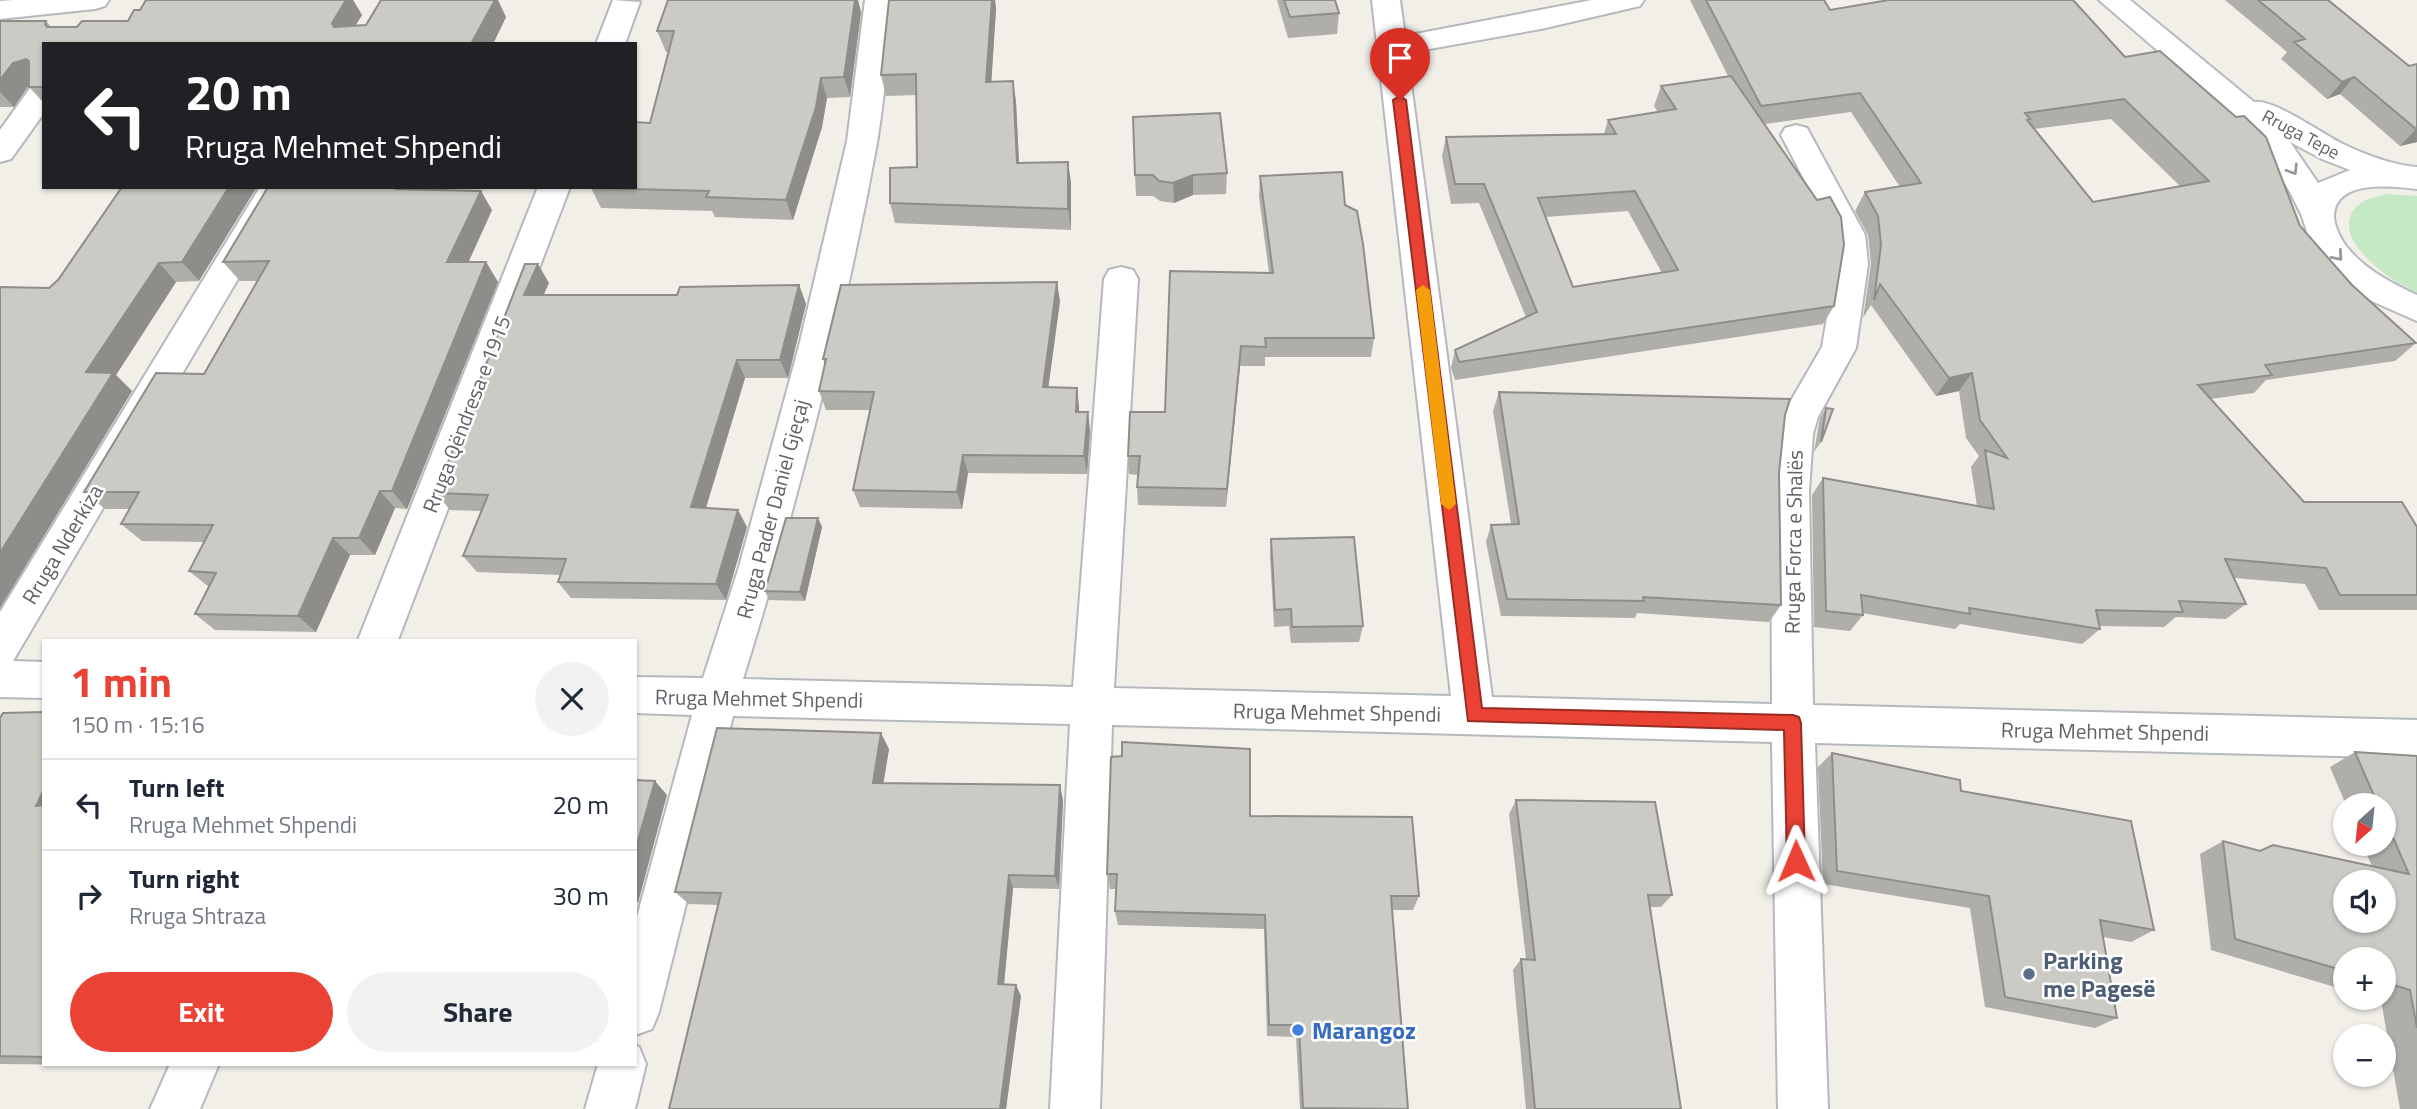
<!DOCTYPE html>
<meta charset="utf-8">
<style>
body{margin:0;font-family:"Titillium Web",sans-serif;background:#f2f2f3;color:#1f2937;height:100vh;display:flex;flex-direction:column;font-size:26px;white-space:nowrap}
*{box-sizing:border-box;margin:0}
p{font-size:23px;color:#747a83}
.icon{flex:none;width:38px;height:38px;fill:none;stroke:currentColor;stroke-width:2;stroke-linecap:round;stroke-linejoin:round}
.map{position:relative;flex:1;overflow:hidden}
.sheet{position:absolute;left:42px;top:639px;width:595px;height:427px;display:flex;flex-direction:column;background:#fff;border-radius:0px;box-shadow:0 2px 5px #0004}
.sheet>*{flex:none}
.guide{position:absolute;left:42px;top:42px;width:595px;height:147px;border-radius:0px;box-shadow:0 2px 5px #0004;background:#202124;color:#fff;overflow:hidden}
.needle{width:46px;rotate:207deg}
.controls{position:absolute;left:2333px;top:793px;display:grid;gap:14px}
.controls a{display:grid;place-items:center;width:63px;height:63px;border-radius:50%;background:#fff;box-shadow:0 2px 5px #0004;font-size:35px}
.pin{position:absolute;display:grid;place-items:center;width:60px;height:60px;color:#fff;margin:-72px -30px;border-radius:50% 50% 50% 0;rotate:-45deg;box-shadow:0 0 7px #0007}
.pin .icon{rotate:45deg}
.me{position:absolute;width:77px;margin:-38px;rotate:359deg;stroke-linejoin:round;filter:drop-shadow(0 0 5px #0008)}
.turn{display:flex;align-items:center;gap:24px;height:147px;padding:0 28px;font-size:32px}
.turn .icon{width:91px;height:91px;stroke-width:2.5}
.turn b{display:block;font-size:49px;line-height:60px}
.round{display:grid;place-items:center;flex:none;width:74px;height:74px;border-radius:37px;background:#f2f2f3}
.overview{display:flex;align-items:center;justify-content:space-between;height:119px;padding:0 28px}
h1{font-size:42px;font-weight:700;line-height:52px;color:#ea4335}
.action{display:flex;gap:14px;margin-top:auto;padding:14px 28px}
.action a{flex:1;height:80px;border-radius:42px;background:#ea4335;color:#fff;font-size:28px;font-weight:700;line-height:80px;text-align:center}
.action a+a{background:#f2f2f3;color:#1f2937}
ul{padding:0;list-style:none}
li{display:flex;align-items:center;gap:21px;height:91px;padding:0 28px;border-top:2px solid #e0e1e3}
li div{flex:1}
li b{display:block;font-size:26px}
li em{font-style:normal}
.map>svg:first-child{display:block}
.green{fill:#c5e8c5}
.lines{fill:none;stroke-linecap:round;stroke-linejoin:round}
.minor-casing{stroke:#b5b8bc;stroke-width:4}
.secondary-casing{stroke:#b6babf;stroke-width:4}
.minor{fill:#fff;fill-rule:evenodd}
.secondary{fill:#fff;fill-rule:evenodd}
.wall{fill:#afaea9;fill-rule:evenodd}
.shaded-wall{fill:#8f8d8a}
.building{fill:#cccac5;stroke:#8f8d8a;stroke-width:2;fill-rule:evenodd}
.oneway{stroke:#979a9d}
.route{fill:#ea4335;stroke:#982c22;stroke-width:2}
.slow{fill:#f59e0b}
.service-dot{fill:#5c6f8a;stroke:#fff;stroke-width:2.5}
.shop-dot{fill:#3f7fe0;stroke:#fff;stroke-width:2.5}
.labels{text-anchor:middle;dominant-baseline:central;stroke-width:5;stroke-linejoin:round;paint-order:stroke}
.far-street-label{font-size:18px;fill:#5f6368;stroke:#fff}
.street-label{font-size:21px;fill:#5f6368;stroke:#fff}
.near-service-label{font-size:24px;font-weight:bold;fill:#4e5e75;stroke:#fff;text-anchor:start}
.near-shop-label{font-size:24px;font-weight:bold;fill:#366cbe;stroke:#fff;text-anchor:start}
</style>
<div class="map">
<svg width="2417" height="1109" viewBox="0 0 2417 1109">
<rect width="100%" height="100%" fill="#f1efe8"/>
<!-- green -->
<path class="green" d="M2386,194L2417,196V292C2391,283 2321,233 2361,203C2367,198 2379,197 2386,194Z"/>
<g class="lines">
<defs>
<path id="minor" d="M13,0H109L105,6L95,9L0,19V1Z
M613,0L640,2L625,44H596Z
M865,0H893C888,47 885,96 877,143C844,324 797,504 743,679L1073,687L1104,279L1109,270L1121,267L1133,270L1138,279L1114,688L1451,696L1372,0H1400L1405,36L1592,0H1644L1640,6L1541,29L1407,53L1492,697L1772,704L1771,491L1777,434L1782,416L1822,347L1836,264L1833,235L1781,135L1785,128L1796,125L1807,128L1865,235L1868,264L1856,348L1818,417L1813,434L1809,491L1813,705L2417,720V758L1815,743L1828,1109H1778L1772,742L1112,725L1100,1109H1050L1070,724L733,716L659,1012L652,1029L635,1035V924L692,715L635,713V677L703,678L739,567L799,346L847,141Z
M44,81V113L11,159L0,162V130L33,84Z
M260,187H292L13,661L44,662V698L0,697V612Z
M538,187H570L398,640H358Z
M635,1045L639,1047L646,1064L635,1109H585L598,1064H635Z
M170,1064H219L200,1109H150Z"/>
<path id="secondary" d="M2099,0H2130L2254,102C2275,99 2322,134 2343,144C2366,155 2392,165 2417,167V189C2392,186 2335,179 2334,216C2334,225 2340,238 2346,246C2364,269 2391,283 2417,295V321L2367,299L2332,273L2310,242L2302,216L2290,192L2265,152L2223,107ZM2290,142L2322,159L2350,170L2318,183Z"/>
</defs>
<!-- minor casing -->
<use href="#minor" class="minor-casing"/>
<!-- secondary casing -->
<use href="#secondary" class="secondary-casing"/>
<!-- minor -->
<use href="#minor" class="minor"/>
<!-- secondary -->
<use href="#secondary" class="secondary"/>
</g>
<!-- wall -->
<path class="wall" d="M146,0H353L362,15L355,26L506,17L493,44H44V103L29,87V85L14,107H0V20L1,21H46L51,27H77L128,21L140,10Z
M889,0H995L996,9L991,82L1013,81L1016,102L1019,163L1071,182V230L895,223L890,203L917,167L916,95L886,96L881,75Z
M1277,0H1335L1339,13L1337,34L1288,38Z
M1690,0H1824L1830,10L2125,57L2300,226L2352,285L2416,343L2395,361L2266,380L2254,393L2210,399L2304,502L2417,527V610H2319L2305,584L2234,578L2246,604L2226,619L2176,617L2164,627L2099,626L2100,629L2082,644L1960,624L1955,629L1862,613L1863,615L1850,631L1814,627L1812,495L1823,478L1977,506L1971,467L1979,456L1966,438L1959,391L1936,396L1871,305L1863,318L1871,264L1868,235L1855,211L1865,192L1900,187L1851,112L1765,124L1834,306L1823,324L1455,380L1451,368L1455,350L1526,317L1479,203L1451,204L1442,156L1446,137L1604,134L1608,120L1658,112L1654,106L1661,86L1728,76ZM2111,119L2180,186L2093,202L2034,129ZM1628,211L1662,273L1573,287L1545,217Z
M2225,0H2328L2409,66L2417,64V142L2400,146L2340,94L2327,99L2281,59L2287,52Z
M861,12L850,97L827,98L822,127L793,220L715,217L712,211L601,208L591,188L650,123L668,52H666L657,31Z
M1227,173L1226,194L1193,195L1174,203L1160,201L1153,196H1136L1135,175Z
M1260,176L1345,205L1374,338L1371,357H1265V366H1240L1226,507L1138,505L1137,487L1138,475L1129,474L1128,456L1165,412L1269,273L1259,197Z
M122,187L199,281L176,282L116,375L132,391L0,608V287L49,288L58,280Z
M412,189L492,210L468,262H486L498,282L407,509L395,508L375,555H350L316,632L215,630L195,614L209,587L189,571L205,542L142,541L121,524L130,509H105L84,492L204,374L257,281H240L223,262Z
M549,283L543,295H677L799,285L806,304L788,378H745L706,508L747,527L726,600L571,598L558,582L561,575L477,572L463,556L481,511L450,510L436,493Z
M1060,301L1048,387L1077,388L1079,412L1090,430L1087,474L968,473L962,509L860,507L853,490L870,410H826L819,391L825,365L823,359Z
M1499,392L1785,415L1779,473L1781,605L1769,622L1637,613L1635,618L1501,616L1486,542L1491,525L1511,524L1493,411Z
M1826,408L1821,442L1814,452L1820,418Z
M818,518L822,527L805,601L769,600L765,591Z
M1271,539L1363,626L1359,642L1291,643L1289,626L1274,627L1270,556Z
M44,712V1064H111V1065L0,1064V718Z
M889,749L883,783L1063,800L1059,889L1013,888L1004,984L1021,996L1006,1109H669L718,905L689,904L675,892Z
M2355,752L2417,756V1109H2400L2381,1000L2371,998H2384V959H2345V990L2211,950L2200,854L2223,841L2260,851L2372,866L2362,844H2384V805H2346L2330,767Z
M1832,753L1961,791L2154,930L2131,942L2103,937L2117,1018L2095,1028L1985,1007L1970,908L1823,884L1818,767Z
M1516,800L1672,895L1661,907H1650L1681,1109H1526L1513,970L1521,959H1526L1509,814Z
M1250,816L1419,896L1413,910H1392L1408,1109H1300L1296,1037L1267,1036L1264,929L1118,925L1115,911L1116,889H1110L1107,874Z"/>
<!-- shaded-wall -->
<path class="shaded-wall" d="M334,0H353L362,15L345,43L332,23Z
M495,0H498L506,17L493,44H471Z
M855,0H858L861,12L850,97L844,77Z
M992,0H995L996,9L990,103L986,82Z
M26,59L43,78L31,82L14,107L0,92V80L13,63Z
M2354,77L2340,94L2327,99L2342,82Z
M821,78L827,98L822,127L793,220L786,200Z
M1013,81L1016,102L1020,184L1017,163Z
M2416,129H2417V142L2400,146Z
M1068,162L1071,182V230L1068,209Z
M1193,175V195L1174,203L1173,183Z
M229,187H257L199,281L182,262Z
M397,187H413L409,197L396,189Z
M481,191L492,210L460,281L447,262Z
M486,262L498,282L407,509L392,491Z
M159,263L176,282L116,375L132,391L0,608V553L86,372Z
M538,264L549,283L535,314L524,295Z
M1057,282L1060,301L1046,405L1043,387Z
M799,285L806,304L788,378L780,360Z
M1241,346L1240,366L1226,507L1227,489Z
M737,360L745,378L701,524L691,507Z
M1972,373L1959,391L1936,396L1949,378Z
M1077,388L1079,406L1078,430L1076,412Z
M1088,412L1090,430L1087,474L1084,456Z
M963,455L968,473L962,509L957,492Z
M380,491L395,508L375,555L359,538Z
M738,510L747,527L726,600L716,584Z
M818,518L822,527L805,601L800,592Z
M333,538L350,555L316,632L298,616Z
M881,733L889,749L881,798L873,783Z
M655,781L667,795L638,903L635,901V851Z
M1060,785L1063,800L1059,889L1055,876Z
M44,789V810L36,806Z
M1009,875L1013,888L1003,995L998,984Z
M1016,985L1021,996L1006,1109H1000Z"/>
<!-- building -->
<path class="building" d="M146,0H346L332,23L334,27L366,25L381,0H495L471,44H44V87H29V61L26,59L13,63L0,80V21H46L45,24L47,27H77L82,21H128L134,10H140Z
M668,0H855L844,77L821,78L816,107L786,200L706,197L709,191L591,188L592,187H635V122L650,123L674,31H657Z
M889,0H992L986,82L1013,81L1017,163L1068,162V209L890,203V168L917,167L916,74L881,75Z
M1284,0H1335L1339,13L1290,17Z
M1706,0H1824L1830,10L1889,0H2073L2125,57L2160,51L2236,117L2244,116L2266,137L2300,226L2352,285L2416,343L2265,365L2272,375L2198,385L2304,502H2402L2417,527V595H2340L2326,568L2225,559L2246,604L2179,601L2183,612L2096,610L2100,629L1969,608L1970,614L1861,595L1863,615L1826,611L1823,478L1994,509L1985,450L2007,458L1980,420L1972,373L1949,378L1880,284L1874,300L1881,245L1878,216L1865,192L1921,183L1860,93L1761,106ZM2124,99L2209,181L2093,202L2027,120L2030,119L2025,113Z
M2258,0H2328L2409,66L2417,64V129H2416L2354,77L2342,82L2294,42L2305,39Z
M1731,76L1817,200L1830,197L1841,217L1844,245L1834,306L1459,362L1455,350L1537,312L1484,184H1455L1446,137L1616,134L1608,120L1676,109L1661,86ZM1635,191L1678,270L1573,287L1538,198Z
M1220,113L1227,173L1193,175L1173,183L1159,181L1153,175H1135L1133,117Z
M1342,172L1345,205L1357,211L1363,244L1374,338H1265L1266,347L1241,346L1227,489L1137,487L1140,456H1128L1130,412H1165L1170,271L1273,273L1260,176Z
M122,187H229L182,262L159,263L86,372L113,373L0,553V287L49,288L58,280Z
M268,187H397L396,189L481,191L447,262H486L392,491H380L359,538H333L298,616L195,614L216,573L189,571L213,525L121,524L139,492H84L156,373L204,374L269,261L223,262Z
M525,264H538L524,295H677L680,287L799,285L780,360H737L691,507L738,510L716,584L558,582L566,559L463,556L488,495L436,493Z
M1057,282L1043,387L1077,388L1076,412H1088L1084,456L963,455L957,492L853,490L874,392L819,391L826,359H823L841,285Z
M1499,392L1790,399L1785,415L1779,473L1781,605L1643,597L1644,601L1507,599L1491,525L1519,524Z
M1826,408L1833,409L1821,442Z
M786,518H818L800,592L765,591Z
M1354,537L1363,626L1292,627L1291,609L1275,610L1271,539Z
M44,712V789L36,806L44,805V1057L0,1056V718L3,713Z
M717,728L881,733L873,783L1060,785L1055,876L1009,875L998,984L1016,985L1000,1109H669L721,893L675,892Z
M1122,742L1250,749V816L1412,817L1419,896H1391L1408,1109L1303,1108L1299,1025H1269L1265,915L1115,911L1117,874H1107L1111,757L1122,756Z
M2355,752L2417,756V1028L2410,990L2384,982V959H2345V971L2235,939L2223,841L2260,851L2273,845L2409,874L2384,817V805H2378ZM2345,882H2384V920H2345Z
M1832,753L1960,780L1961,791L2131,821L2154,930L2100,920L2117,1018L2005,997L1989,896L1837,871Z
M635,780L655,781L635,851Z
M1516,800L1655,802L1672,895H1648L1681,1109H1535L1521,959L1535,960Z"/>
<!-- one-way arrows -->
<defs><path id="oneway-chevron" d="M-2-3.5L2.5 0L-2 3.5" fill="none" stroke-width="1.6" stroke-linecap="round" stroke-linejoin="round" transform="scale(1.75)"/></defs>
<g class="oneway">
<use href="#oneway-chevron" transform="translate(2293 170) rotate(58)"/>
<use href="#oneway-chevron" transform="translate(2338 256) rotate(49)"/>
</g>
<!-- route -->
<path class="route" d="M1400,96L1406,100L1482,708L1793,715L1799,717L1801,723L1805,861L1803,867L1796,869L1790,867L1787,861L1784,730L1468,721L1393,100Z"/>
<!-- slow -->
<path class="slow" d="M1423,285L1430,290L1456,504L1449,510L1441,504L1416,290Z"/>
<!-- markers -->
<circle class="service-dot" cx="2029" cy="974" r="7"/>
<circle class="shop-dot" cx="1298" cy="1030" r="7"/>
<g class="labels">
<!-- far-street labels -->
<g class="far-street-label">
<text transform="translate(2301 134) rotate(28)">Rruga Tepe</text>
</g>
<!-- street labels -->
<g class="street-label">
<text transform="translate(466 414) rotate(-69)">Rruga Qëndresa e 1915</text>
<text transform="translate(772 509) rotate(-75)">Rruga Pader Daniel Gjeçaj</text>
<text transform="translate(1793 542) rotate(-89)">Rruga Forca e Shalës</text>
<text transform="translate(62 544) rotate(-59)">Rruga Nderkiza</text>
<text transform="translate(759 698) rotate(1)">Rruga Mehmet Shpendi</text>
<text transform="translate(1337 712) rotate(1)">Rruga Mehmet Shpendi</text>
<text transform="translate(2105 731) rotate(1)">Rruga Mehmet Shpendi</text>
</g>
<!-- near-service labels -->
<g class="near-service-label">
<text x="2043" y="960">Parking<tspan x="2043" dy="28">me Pagesë</tspan></text>
</g>
<!-- near-shop labels -->
<g class="near-shop-label">
<text x="1312" y="1030">Marangoz</text>
</g>
</g>
</svg>
<div class="controls">
<a><svg class="needle" viewBox="-14 -14 28 28"><path d="M0-13l5 13h-10z" fill="#e53935"/><path d="M0 13l5-13h-10z" fill="#747a83"/></svg></a>
<a><svg class="icon" aria-label="sound" viewBox="0 0 24 24"><path d="M4 9h4l5-4v14l-5-4H4zM17 9q2 3 0 6"/></svg></a>
<a>+</a>
<a>−</a>
</div>
<div class="pin" style="left:1400px;top:100px;background:#d93025"><svg class="icon" aria-label="arrive" viewBox="0 0 24 24"><path d="M6 21V4h12l-3 4 3 4H6"/></svg></div>
<svg class="me" style="left:1796px;top:861px" viewBox="-20 -20 40 40"><path d="M0-17L14 15 0 8-14 15z" fill="#ea4335" stroke="#fff" stroke-width="4"/></svg>
<div class="guide">
<div class="turn"><svg class="icon" aria-label="left" viewBox="0 0 24 24"><path d="M17 20v-9H6M10 6l-5 5 5 5"/></svg><div><b>20 m</b>Rruga Mehmet Shpendi</div></div>
</div>
<section class="sheet">
<div class="overview"><div><h1>1 min</h1><p>150 m · 15:16</p></div><a class="round"><svg class="icon" aria-label="close" viewBox="0 0 24 24"><path d="M6 6l12 12M18 6L6 18"/></svg></a></div>
<ul>
<li><svg class="icon" aria-label="left" viewBox="0 0 24 24"><path d="M17 20v-9H6M10 6l-5 5 5 5"/></svg><div><b>Turn left</b><p>Rruga Mehmet Shpendi</p></div><em>20 m</em></li>
<li><svg class="icon" aria-label="right" viewBox="0 0 24 24"><path d="M7 20v-9h11M14 6l5 5-5 5"/></svg><div><b>Turn right</b><p>Rruga Shtraza</p></div><em>30 m</em></li>
</ul>
<div class="action"><a>Exit</a><a>Share</a></div>
</section>
</div>
